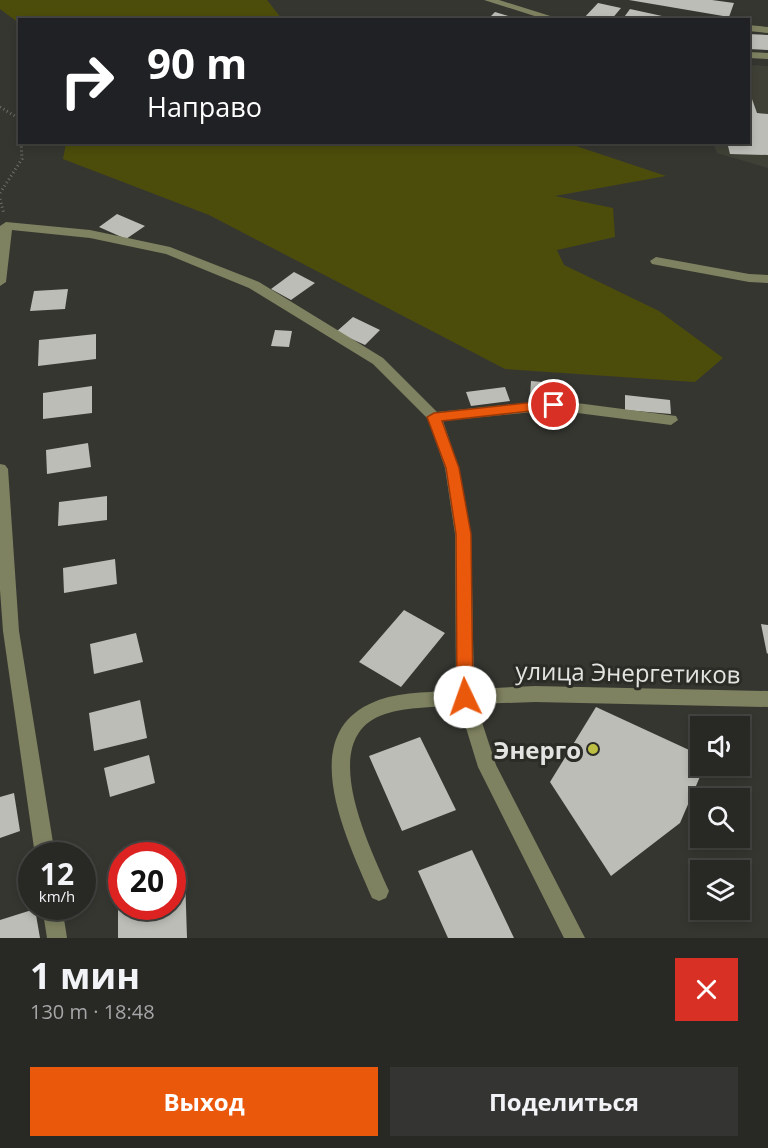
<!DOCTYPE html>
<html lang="ru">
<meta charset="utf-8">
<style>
body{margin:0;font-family:"Open Sans",sans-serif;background:#343432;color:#f1f3f6;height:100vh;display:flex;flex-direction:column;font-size:22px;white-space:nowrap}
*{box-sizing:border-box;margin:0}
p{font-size:20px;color:#a5a6a7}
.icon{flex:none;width:33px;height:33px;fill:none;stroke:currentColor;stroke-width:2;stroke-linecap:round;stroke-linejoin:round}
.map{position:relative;height:938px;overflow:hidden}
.panel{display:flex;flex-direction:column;background:#282825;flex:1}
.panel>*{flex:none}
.banner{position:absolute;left:18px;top:18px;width:732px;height:126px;border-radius:0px;box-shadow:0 3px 9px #0003,0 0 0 2px #444442;background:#202124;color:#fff;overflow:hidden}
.buttons{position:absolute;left:690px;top:716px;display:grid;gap:12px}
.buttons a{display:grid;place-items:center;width:60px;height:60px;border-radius:0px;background:#282825;box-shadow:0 3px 9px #0003,0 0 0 2px #444442;font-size:30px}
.speed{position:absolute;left:18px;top:842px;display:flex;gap:12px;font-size:30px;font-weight:700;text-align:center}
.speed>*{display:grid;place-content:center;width:78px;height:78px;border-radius:50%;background:#282825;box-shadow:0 3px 9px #0003,0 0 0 2px #444442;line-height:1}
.speed small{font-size:15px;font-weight:400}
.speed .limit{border:9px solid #d22;background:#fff;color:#111}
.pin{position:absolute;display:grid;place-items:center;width:51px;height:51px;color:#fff;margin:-26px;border:3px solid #fff;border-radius:50%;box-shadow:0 2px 6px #0007}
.me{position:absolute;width:66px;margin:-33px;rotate:357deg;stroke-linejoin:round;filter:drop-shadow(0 0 4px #0008)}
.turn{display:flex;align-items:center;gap:21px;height:126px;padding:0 30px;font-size:27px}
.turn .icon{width:78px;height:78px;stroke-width:2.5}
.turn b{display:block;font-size:42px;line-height:51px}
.round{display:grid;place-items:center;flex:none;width:63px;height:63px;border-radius:0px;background:#343432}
.overview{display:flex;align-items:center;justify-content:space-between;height:102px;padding:0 30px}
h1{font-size:36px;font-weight:700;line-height:45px}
.cta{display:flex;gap:12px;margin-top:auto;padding:12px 30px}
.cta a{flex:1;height:69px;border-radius:0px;background:#ea580c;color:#fff;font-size:24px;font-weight:700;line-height:69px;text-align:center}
.cta a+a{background:#343432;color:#f1f3f6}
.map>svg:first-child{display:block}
.built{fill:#404136}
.green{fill:#4c4d0b}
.building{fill:#bdbdb7}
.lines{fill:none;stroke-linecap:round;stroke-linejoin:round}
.path{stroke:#6f6f6b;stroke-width:3;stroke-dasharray:1 3;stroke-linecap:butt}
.minor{fill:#7f8260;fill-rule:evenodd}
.route{fill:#ea580c;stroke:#983908;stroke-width:1.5}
.poi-dot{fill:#bcbf44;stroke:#2c2c27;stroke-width:2}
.labels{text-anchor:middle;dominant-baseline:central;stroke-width:6;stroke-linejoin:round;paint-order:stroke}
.near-street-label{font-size:24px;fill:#e3e4e1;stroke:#2c2c27}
.near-poi-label{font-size:24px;font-weight:bold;fill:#e3e4e1;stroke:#2c2c27;text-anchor:end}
</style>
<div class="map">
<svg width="768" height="938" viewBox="0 0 768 938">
<rect width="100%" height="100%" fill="#363631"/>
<!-- built -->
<path class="built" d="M749,65L768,66V168L717,153L713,143L748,142Z"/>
<!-- green -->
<path class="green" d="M0,0H267L282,19L20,20L19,23L0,9Z
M66,143H571L570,144L666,176L555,196L613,208L615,237L557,250L564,265L659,311L723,358L695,382L505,369L209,215L63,159Z"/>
<!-- building -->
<path class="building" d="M629,0H712L734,3L729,17Z
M598,3L621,8L611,20H582Z
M630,9L662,16L659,20H622Z
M495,12L519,19V20H487Z
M748,34L768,35V50L748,49Z
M748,88L757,113L768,114V155L730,154L727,142H748Z
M117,214L145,226L126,239L99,227Z
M294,272L315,283L291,300L271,289Z
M68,289L65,309L30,311L34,291Z
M353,317L380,330L365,345L336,332Z
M275,330L292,331L289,347L271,346Z
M96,334V359L38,366L39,340Z
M531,381L565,384V400L530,397Z
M92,386V413L43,419V393Z
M505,387L510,401L471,406L466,392Z
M625,395L670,400L671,414L625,410Z
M88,443L91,467L47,474L46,450Z
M107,496V520L58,526L59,502Z
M115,559L117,584L64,593L63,568Z
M404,610L445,633L401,687L359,662Z
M761,624L768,625V653L767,654Z
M136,633L143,662L94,674L90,644Z
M140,700L147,738L94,751L89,713Z
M596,707L700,755V765H705L680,823L611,876L550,782Z
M420,737L456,810L402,831L369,756Z
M149,755L155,783L110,797L104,768Z
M14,793L20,831L0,838V797Z
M472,850L514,938H448L418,871Z
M185,875L187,938H118V885H122V906H172V877Z
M35,909L40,938H0V920Z"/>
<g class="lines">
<!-- path -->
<path class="path" d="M0,107L20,119
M0,193L22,159L21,142
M0,199L4,214"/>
<!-- minor -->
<path class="minor" d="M484,0H499L563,20H547Z
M748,25L768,27V33L748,31Z
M748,52L768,53V59L748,58Z
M6,222L90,230L170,247L259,282L383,358L437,412L554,400L676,416L678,420L671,425L554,410L443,421L459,468L471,534L474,689L535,686L768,691V707L535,702L476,704L496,765L585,938H564L478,767L459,705C435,708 408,706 385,714C314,737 370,847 389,891L386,898L379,901L372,898C349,843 293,735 374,702C399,691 430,693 456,690L455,534L445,468L428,419L373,364L249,288L166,254L90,238L12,230L6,282L0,286V226Z
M656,257L749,274L768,275V283L749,282L652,264L650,261Z
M0,464L5,465L8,469L19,631L55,855H35L3,631L0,590Z
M42,906H62L67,938H47Z"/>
</g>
<!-- route -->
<path class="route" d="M554,400L560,405L558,408L442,421L459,468L471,534L473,697L471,702L465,704L459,702L457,697L456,534L446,468L427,417L434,413Z"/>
<!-- markers -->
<circle class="poi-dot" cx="593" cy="749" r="6"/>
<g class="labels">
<!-- near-street labels -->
<g class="near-street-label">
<text transform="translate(628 672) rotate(1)">улица Энергетиков</text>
</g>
<!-- near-poi labels -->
<g class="near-poi-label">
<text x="581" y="749">Энерго</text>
</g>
</g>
</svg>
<div class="buttons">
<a><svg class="icon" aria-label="sound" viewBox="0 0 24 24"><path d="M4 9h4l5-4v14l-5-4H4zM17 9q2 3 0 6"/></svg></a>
<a><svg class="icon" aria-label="search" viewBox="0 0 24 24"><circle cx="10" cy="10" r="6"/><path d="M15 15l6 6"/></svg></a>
<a><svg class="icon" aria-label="layers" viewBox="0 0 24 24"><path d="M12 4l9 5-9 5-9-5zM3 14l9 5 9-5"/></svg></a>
</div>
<div class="speed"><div>12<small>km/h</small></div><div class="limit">20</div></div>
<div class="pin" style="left:554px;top:405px;background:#d93025"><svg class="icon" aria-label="arrive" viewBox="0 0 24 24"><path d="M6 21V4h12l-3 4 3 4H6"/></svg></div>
<svg class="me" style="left:465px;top:697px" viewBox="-20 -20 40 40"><circle r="19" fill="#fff"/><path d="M0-13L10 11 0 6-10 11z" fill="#ea580c"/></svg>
<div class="banner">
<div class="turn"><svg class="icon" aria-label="right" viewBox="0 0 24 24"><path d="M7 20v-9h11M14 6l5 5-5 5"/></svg><div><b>90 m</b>Направо</div></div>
</div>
</div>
<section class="panel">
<div class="overview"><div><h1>1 мин</h1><p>130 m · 18:48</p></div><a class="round" style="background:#d93025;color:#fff"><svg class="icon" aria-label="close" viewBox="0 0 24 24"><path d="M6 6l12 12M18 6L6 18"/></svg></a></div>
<div class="cta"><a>Выход</a><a>Поделиться</a></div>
</section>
